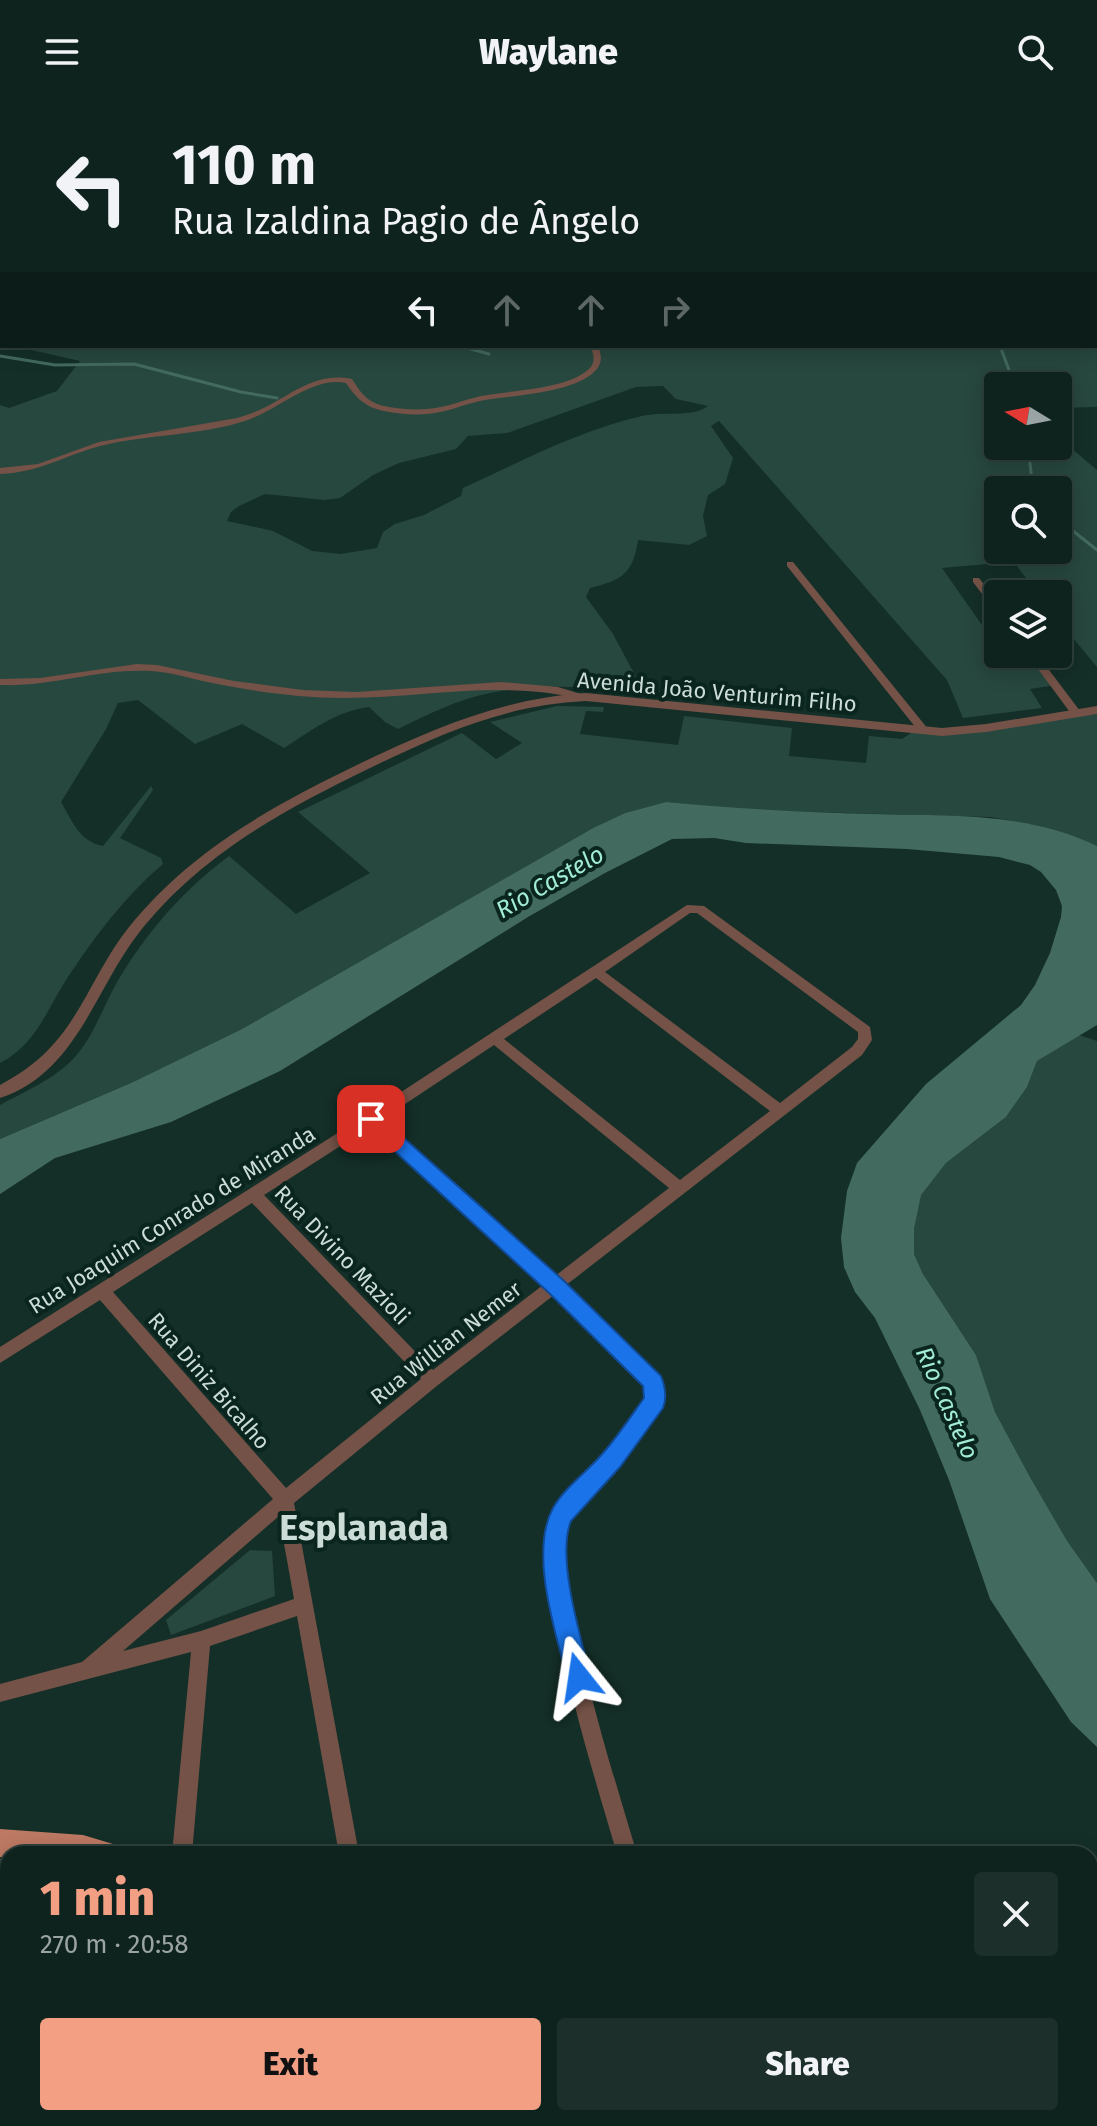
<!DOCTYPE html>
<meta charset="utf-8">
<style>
body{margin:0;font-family:"Fira Sans",sans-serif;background:#1d2f2b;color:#f1f3f6;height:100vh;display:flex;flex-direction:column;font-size:30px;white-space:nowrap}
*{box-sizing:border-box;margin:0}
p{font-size:26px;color:#9ba4a4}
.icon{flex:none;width:44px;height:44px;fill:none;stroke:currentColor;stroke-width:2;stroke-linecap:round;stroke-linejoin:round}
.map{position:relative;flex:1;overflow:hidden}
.side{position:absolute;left:0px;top:1742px;width:1098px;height:280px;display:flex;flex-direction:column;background:#0f231e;border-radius:24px 24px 0 0;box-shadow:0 4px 20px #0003,0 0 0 2px #2f403c}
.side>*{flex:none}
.hud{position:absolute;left:0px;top:0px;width:1098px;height:244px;box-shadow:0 4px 20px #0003,0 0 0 2px #2f403c;background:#0f231e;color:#f1f3f6;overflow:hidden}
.needle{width:52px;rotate:280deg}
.controls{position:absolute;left:984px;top:268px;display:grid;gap:16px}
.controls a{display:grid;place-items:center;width:88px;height:88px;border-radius:8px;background:#0f231e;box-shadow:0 4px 20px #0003,0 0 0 2px #2f403c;font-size:40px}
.pin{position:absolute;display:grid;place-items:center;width:68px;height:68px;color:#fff;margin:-34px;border-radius:16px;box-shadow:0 4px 12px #0006}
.me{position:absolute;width:88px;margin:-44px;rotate:345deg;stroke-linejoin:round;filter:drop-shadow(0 0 6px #0008)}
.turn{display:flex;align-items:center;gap:28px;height:168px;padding:0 40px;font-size:36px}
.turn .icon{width:104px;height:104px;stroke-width:2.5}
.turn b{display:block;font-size:56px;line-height:68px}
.lanes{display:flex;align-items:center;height:76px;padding:0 40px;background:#0003;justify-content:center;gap:40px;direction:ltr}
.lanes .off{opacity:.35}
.round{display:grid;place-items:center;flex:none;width:84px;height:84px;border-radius:8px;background:#1d2f2b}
.head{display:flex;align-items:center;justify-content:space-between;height:136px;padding:0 40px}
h1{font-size:48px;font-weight:800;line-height:60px;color:#f39f84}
.cta{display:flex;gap:16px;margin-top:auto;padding:16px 40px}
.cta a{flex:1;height:92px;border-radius:8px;background:#f39f84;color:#111;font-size:32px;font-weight:800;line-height:92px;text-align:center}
.cta a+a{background:#1d2f2b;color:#f1f3f6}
header{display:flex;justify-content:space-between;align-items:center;height:104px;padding:0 40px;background:#0f231e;font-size:36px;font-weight:800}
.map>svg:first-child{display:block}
.green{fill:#27483f;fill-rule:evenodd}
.water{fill:#436a5f}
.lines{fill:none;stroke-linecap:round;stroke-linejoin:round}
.stream-far1{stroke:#436a5f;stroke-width:2}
.stream{stroke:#436a5f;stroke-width:3}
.minor{fill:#745247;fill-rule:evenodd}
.tertiary{fill:#745247;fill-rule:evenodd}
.primary{fill:#bd7963;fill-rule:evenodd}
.shaded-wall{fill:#718e85}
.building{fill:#a1cbbe;stroke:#718e85;stroke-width:2}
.route{fill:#1a73e8;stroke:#114b97;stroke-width:2}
.labels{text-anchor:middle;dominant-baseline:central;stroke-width:8;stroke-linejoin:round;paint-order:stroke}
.street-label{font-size:22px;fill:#ccdcd6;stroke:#09251e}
.water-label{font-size:24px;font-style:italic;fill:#a2ebd5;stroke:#09251e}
.near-district-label{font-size:36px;font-weight:bold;fill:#ccdcd6;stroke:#09251e}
</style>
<header><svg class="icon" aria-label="menu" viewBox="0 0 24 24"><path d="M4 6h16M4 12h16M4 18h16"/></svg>Waylane<svg class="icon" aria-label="search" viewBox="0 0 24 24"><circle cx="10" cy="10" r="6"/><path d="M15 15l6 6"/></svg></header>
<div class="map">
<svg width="1097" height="2022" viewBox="0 0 1097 2022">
<rect width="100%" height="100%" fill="#142f28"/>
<!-- green -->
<path class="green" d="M0,0H914L2,2L0,56Z
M1097,107V303L1058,304V282H998V342H1058V333L1097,366V563L1058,516V490H1038L1017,462L1009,458L942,464L998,544V550L1005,553L1037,554L1057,581L1030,585L1042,604L963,614L947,576L719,317L711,322L733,354L725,380L708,391L703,412L707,432L689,441L638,436C633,470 622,476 590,484L586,493L613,530L644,588C593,583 540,579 490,589C458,595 427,611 398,625L385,618L369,603C336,607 311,627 284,644L242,620L195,640L138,596L118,599L106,625L61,698C72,717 80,738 103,742L151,682L153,686L120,734L161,754L163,760C125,792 95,832 68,873C46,906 37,940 0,959V301L9,304L57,287L80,257L14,242H1096ZM663,282L676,295L708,302C692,314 662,307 642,312C580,326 520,358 463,384L461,392L424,411L395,420L383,428L377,444L341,450L312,447L273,427L227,417L231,408L239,402L265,390L325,396L340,394L373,371L399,359L456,345L468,332L507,329L636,283ZM998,386H1058V446H998Z
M557,602L604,603L603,608L586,607L580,630L678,641L684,612L792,624L789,652L866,659L869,632L902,635L914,627H950L1097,610V742L1039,722L991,713L744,706L666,698L625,709L593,724L242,925L131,979L0,1035V1001C24,988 54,975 73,955C93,934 102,905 116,880C145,830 183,786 229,752L296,810L370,769L298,708L462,629L496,655L522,639L490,618Z
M1079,931L1097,937V1479L1067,1438L1030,1373L995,1308L976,1251L923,1170L914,1150V1125L920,1091L946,1059L1006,1013L1027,983L1037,957Z
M250,1446L272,1447L275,1492L171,1531L166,1516Z"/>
<!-- water -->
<path class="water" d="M666,698C735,705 804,708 874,710C950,712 1027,708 1097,742V921L1037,957L1027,983L1006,1013L946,1059L921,1091L914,1125V1150L923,1170L976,1251L995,1308L1030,1373L1067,1437L1097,1479V1643L1071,1618L990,1495L949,1376L920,1306L875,1214L855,1188L844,1163L841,1134L847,1087L857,1059L926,980L1021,901L1035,881L1050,849L1061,813L1062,802L1056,786L1041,768L1030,761L999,753L907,745L746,739L714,734L672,735L605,769L528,813L280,967L171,1018L55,1054L0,1090V1035L131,979L242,925L593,724L625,709Z"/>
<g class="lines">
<!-- stream-far1 -->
<path class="stream-far1" d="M1035,0L1040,2"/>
<!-- stream -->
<path class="stream" d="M460,242L489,250
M1000,242L1015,282
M0,252L55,261L134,260L241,288L277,294
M1028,342L1033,386
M1058,415L1097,446"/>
<!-- minor -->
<path class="minor" d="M2,115V119L0,120V116Z
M590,242H598C601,250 603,257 597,265C576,290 511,291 480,297C462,301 445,309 427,310C413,311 398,310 384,307C365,303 357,295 346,279C312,272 277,307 245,317C198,332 148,330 100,342C63,352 41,368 0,370V364L38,360L99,338L237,314C248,311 258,307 268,302C296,287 318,268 352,275C361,289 367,298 384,302C398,305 413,306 427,305C446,304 463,296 481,292C511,286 566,286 589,265C596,258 594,250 590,242Z
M787,458H793L928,625V629H920L787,462Z
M973,474H979L998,498V508L995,507L973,478Z
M1027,550H1037L1080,607V611H1072Z
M137,560L157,561L234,577L303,586L356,588L501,578L558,583L591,593L586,596C502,575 428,594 344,594C301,594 258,588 217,580C195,576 173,568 151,567C100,564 51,583 0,581V575L40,574Z
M687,801L704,802L870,923L872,936L862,951L565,1182L659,1273C663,1281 665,1294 661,1302C646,1324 631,1346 613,1366C600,1381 581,1394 572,1411C544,1460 620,1690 637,1750H617C598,1683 525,1460 556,1403C566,1386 584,1373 598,1358C616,1339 631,1317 647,1295L645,1281L554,1191L438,1281L294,1399L359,1750H339L297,1512L210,1542L192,1750H172L191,1548L0,1598V1580L82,1558L273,1395L100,1196L0,1259V1243L366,1011ZM690,809H697L858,928V935L852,943L780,999L605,868ZM596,874L770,1007L680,1076L504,935ZM494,941L669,1084L555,1172L381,1016ZM370,1023L543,1181L433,1266L264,1091ZM252,1099L421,1275L286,1384L113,1188ZM279,1412L294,1495L201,1527L123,1547Z
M394,2014H416L418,2022H396Z
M699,2014H721L724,2022H702Z
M999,2014H1022L1025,2022H1002Z"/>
<!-- tertiary -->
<path class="tertiary" d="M586,589L942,624L986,620L1097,602V610L986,628L942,632L586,597C504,601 440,630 368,665C281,707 198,753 138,830C94,887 76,969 0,994V981C18,971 35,960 49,945C83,910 98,861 129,823C191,746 274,701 361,659C434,624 504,594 586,589Z"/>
<!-- primary -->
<path class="primary" d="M0,1725L83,1731L113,1740L118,1750H8V1754L0,1753Z
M0,1755H8V1785H0Z
M1090,1893L1097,1894V1924L1090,1923Z"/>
</g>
<!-- shaded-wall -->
<path class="shaded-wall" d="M271,2014H277L284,2022H279Z"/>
<!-- building -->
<path class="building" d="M0,1797L8,1798V1973L0,1971Z
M114,2014H271L279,2022H110Z"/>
<!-- route -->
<path class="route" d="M371,1008L377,1010L563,1176L661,1272C665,1282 667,1294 663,1304L620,1363L571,1417C556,1453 581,1535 591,1573L588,1582L579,1585L571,1582L567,1573C555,1527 529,1448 553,1404C565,1383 588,1367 603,1349C618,1332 631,1312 644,1294L643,1282L548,1188L365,1020L362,1015Z"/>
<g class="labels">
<!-- street labels -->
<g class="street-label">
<text transform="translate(717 588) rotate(5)">Avenida João Venturim Filho</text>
<text transform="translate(172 1116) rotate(-32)">Rua Joaquim Conrado de Miranda</text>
<text transform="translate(342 1151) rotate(46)">Rua Divino Mazioli</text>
<text transform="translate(446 1239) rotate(-38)">Rua Willian Nemer</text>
<text transform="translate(209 1277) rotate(49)">Rua Diniz Bicalho</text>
</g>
<!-- water labels -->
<g class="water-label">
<text transform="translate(550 778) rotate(-30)">Rio Castelo</text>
<text transform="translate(947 1299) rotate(66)">Rio Castelo</text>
</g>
<!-- near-district labels -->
<g class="near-district-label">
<text x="364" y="1424">Esplanada</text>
</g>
</g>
</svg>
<div class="controls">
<a><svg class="needle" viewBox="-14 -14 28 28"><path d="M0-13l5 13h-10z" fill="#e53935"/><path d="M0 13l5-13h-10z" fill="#9ba4a4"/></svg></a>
<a><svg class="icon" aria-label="search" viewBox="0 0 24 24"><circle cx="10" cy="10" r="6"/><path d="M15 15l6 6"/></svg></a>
<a><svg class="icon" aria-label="layers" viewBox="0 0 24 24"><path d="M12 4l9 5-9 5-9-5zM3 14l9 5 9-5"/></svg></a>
</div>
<div class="pin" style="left:371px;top:1015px;background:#d93025"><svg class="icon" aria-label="arrive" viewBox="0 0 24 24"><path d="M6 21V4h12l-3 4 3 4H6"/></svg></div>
<svg class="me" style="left:579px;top:1573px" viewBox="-20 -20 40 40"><path d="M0-17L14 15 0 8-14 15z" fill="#1a73e8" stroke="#fff" stroke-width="4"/></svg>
<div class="hud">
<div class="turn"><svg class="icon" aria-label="left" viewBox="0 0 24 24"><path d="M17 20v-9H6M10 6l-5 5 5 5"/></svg><div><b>110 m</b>Rua Izaldina Pagio de Ângelo</div></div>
<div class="lanes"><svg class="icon" aria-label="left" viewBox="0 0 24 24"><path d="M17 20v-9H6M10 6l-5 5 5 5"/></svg><svg class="icon off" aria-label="ahead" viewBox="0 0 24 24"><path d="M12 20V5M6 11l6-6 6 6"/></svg><svg class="icon off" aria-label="ahead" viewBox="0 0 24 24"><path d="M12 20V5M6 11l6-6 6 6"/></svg><svg class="icon off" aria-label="right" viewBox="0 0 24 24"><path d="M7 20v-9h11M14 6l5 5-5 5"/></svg></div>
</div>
<section class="side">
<div class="head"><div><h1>1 min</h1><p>270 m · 20:58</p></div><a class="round"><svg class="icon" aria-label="close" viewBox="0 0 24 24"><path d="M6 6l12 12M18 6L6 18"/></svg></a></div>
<div class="cta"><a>Exit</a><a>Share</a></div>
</section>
</div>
